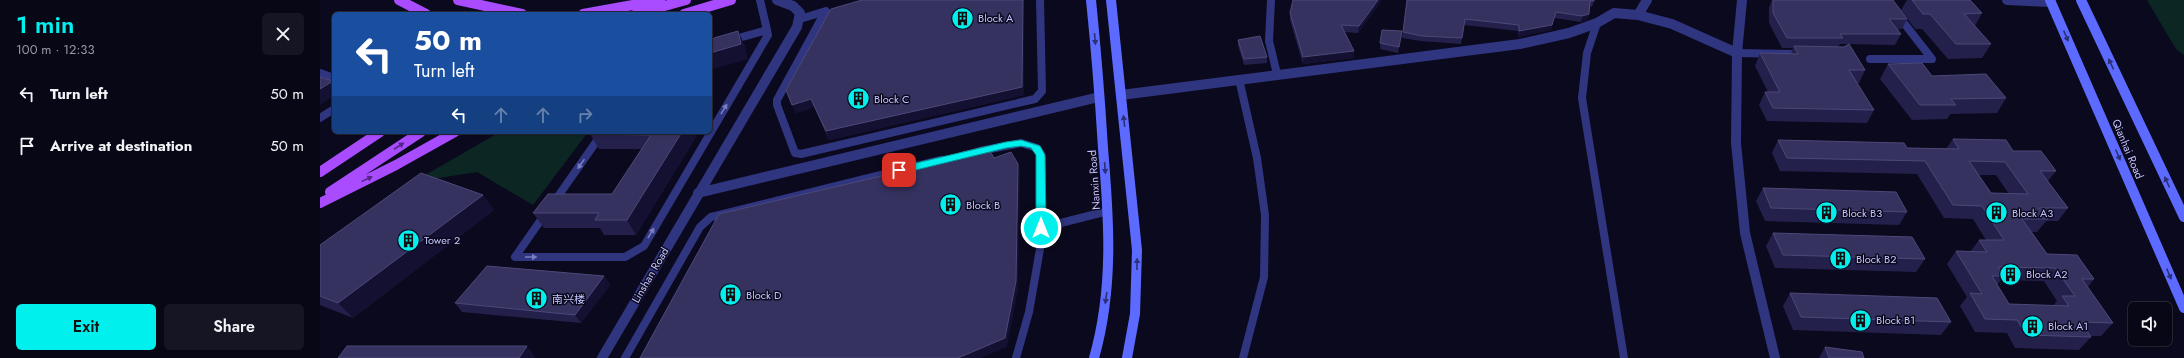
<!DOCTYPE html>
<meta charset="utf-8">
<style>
body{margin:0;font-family:Jost,"Noto Sans SC",sans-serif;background:#161523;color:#f1f3f6;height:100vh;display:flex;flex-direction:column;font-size:15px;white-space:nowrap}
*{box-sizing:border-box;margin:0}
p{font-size:13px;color:#9899a1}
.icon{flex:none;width:22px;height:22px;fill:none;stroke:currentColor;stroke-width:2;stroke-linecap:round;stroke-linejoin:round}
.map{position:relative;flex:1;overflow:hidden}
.side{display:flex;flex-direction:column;background:#080716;width:320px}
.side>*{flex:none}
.banner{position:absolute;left:12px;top:12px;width:380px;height:122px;border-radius:6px;box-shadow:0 1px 3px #0004,0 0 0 1px #292835;background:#1a4fa0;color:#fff;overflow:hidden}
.buttons{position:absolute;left:1808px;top:302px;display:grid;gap:8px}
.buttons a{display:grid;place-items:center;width:44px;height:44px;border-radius:6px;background:#080716;box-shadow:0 1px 3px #0004,0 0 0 1px #292835;font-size:20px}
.pin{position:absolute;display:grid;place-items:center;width:34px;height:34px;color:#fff;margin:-17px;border-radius:8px;box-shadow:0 2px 6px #0006}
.me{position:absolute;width:44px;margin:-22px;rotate:0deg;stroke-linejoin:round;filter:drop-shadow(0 0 3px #0008)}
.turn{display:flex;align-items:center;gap:14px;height:84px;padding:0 16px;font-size:18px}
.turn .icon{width:52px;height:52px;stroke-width:2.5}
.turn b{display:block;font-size:28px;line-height:34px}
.lanes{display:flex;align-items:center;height:38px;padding:0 16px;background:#0003;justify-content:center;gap:20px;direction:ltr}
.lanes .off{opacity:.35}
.round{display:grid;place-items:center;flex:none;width:42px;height:42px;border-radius:6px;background:#161523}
.summary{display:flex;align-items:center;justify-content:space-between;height:68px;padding:0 16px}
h1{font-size:24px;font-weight:600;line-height:30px;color:#00f0ee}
.cta{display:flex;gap:8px;margin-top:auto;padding:8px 16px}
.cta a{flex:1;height:46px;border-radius:6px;background:#00f0ee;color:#111;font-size:16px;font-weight:600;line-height:46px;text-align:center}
.cta a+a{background:#161523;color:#f1f3f6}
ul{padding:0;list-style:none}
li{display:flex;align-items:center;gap:12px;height:52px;padding:0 16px}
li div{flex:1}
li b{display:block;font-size:15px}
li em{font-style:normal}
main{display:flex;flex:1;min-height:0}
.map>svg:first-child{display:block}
.green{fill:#0c2723}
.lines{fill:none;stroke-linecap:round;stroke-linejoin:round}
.lane{stroke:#303580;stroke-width:8}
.street{stroke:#303580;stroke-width:10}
.secondary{stroke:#5c6aff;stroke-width:10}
.primary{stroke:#a94cff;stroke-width:10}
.wall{fill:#24204c;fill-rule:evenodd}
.shaded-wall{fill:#131031}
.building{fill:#353260;stroke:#4c4979;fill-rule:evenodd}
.oneway{fill:#2b3077}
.oneway2{fill:#7a7dc0}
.oneway3{fill:#522783}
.route{fill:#00f0ee;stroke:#009c9b}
.labels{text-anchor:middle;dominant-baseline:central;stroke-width:3;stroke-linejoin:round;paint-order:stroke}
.poi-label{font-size:11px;fill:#c5c5ff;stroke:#0b091d;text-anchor:start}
.street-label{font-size:11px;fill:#c5c5ff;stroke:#0b091d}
</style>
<main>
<section class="side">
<div class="summary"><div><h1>1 min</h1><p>100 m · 12:33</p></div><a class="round"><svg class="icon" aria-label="close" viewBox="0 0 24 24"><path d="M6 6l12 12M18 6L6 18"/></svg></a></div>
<ul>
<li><svg class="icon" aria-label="left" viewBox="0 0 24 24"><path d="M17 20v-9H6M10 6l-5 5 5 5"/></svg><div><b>Turn left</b></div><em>50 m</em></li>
<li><svg class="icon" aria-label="arrive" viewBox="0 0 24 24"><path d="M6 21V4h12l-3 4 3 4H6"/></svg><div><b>Arrive at destination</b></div><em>50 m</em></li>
</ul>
<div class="cta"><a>Exit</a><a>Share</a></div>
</section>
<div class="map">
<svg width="1864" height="358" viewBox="0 0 1864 358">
<rect width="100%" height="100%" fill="#0b091d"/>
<!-- green -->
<path class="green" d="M1827,0H1864V55L1856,49Z
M180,132H268L213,205L157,172L93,182Z"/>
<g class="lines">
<!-- lane -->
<path class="lane" d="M440,0L447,30
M951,0L949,41L957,74
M505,12L457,100V105L475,153L481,154L715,99L722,91L720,0
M480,19L506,11
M1277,23L1267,53L1262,98L1304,358
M1417,53L1481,54
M1550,59H1612L1566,0
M0,73L14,78
M919,79L937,158L945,215L944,277L923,358
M0,118L14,109
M660,151L701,143L717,148L721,155L720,249L709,312L696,358
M234,202L283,132
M225,214L195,257H305L324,246L448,35L447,30L390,46
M721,228L788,211
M305,358L380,227L391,217L621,160"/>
<!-- street -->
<path class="street" d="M1422,0L1417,53L1416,143L1425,233L1455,358
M1687,0L1731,2
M1318,15L1352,24L1417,53
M801,95L1200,44L1249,33L1277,23L1294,13L1318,15L1327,0
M378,193L779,97
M282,358L477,27L480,13L473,6L457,0"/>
<!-- secondary -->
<path class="secondary" d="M771,0C776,49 780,99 783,148C789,219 794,288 774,358
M791,0L817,250L815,314L807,358
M1730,0L1864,308
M1761,0L1864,217"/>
<!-- primary -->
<path class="primary" d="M79,0L106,14
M138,0L202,14
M263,14L340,0
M316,14L366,0
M364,14L411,0
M0,172L60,132
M10,192L101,132
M0,203L76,165L135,132"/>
</g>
<!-- wall -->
<path class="wall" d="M542,0H704V95L509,140L494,107L476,113L466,90Z
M1087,0H1274L1272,7L1270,6L1268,19L1261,22L1234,18L1231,30L1198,37V31L1144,25L1141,44L1101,41L1082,38Z
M1452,0H1554L1587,19L1582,29H1577L1581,34L1575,45L1529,44L1545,70L1539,83H1537L1554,110L1547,123L1447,121L1439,105L1445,92H1448L1435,66L1440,53L1471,54L1473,48H1462L1449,23V7ZM1520,44H1529L1524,47H1518Z
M1587,0H1650L1662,13L1655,26L1671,44L1662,58L1628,59L1602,29H1595L1581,10Z
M1060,3L1038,33L1024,32L1034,51V58L983,64L970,20V13Z
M1062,30L1082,31L1078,53L1060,49Z
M918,40L947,57V63L924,65L918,46Z
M1568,64L1612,76L1686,98L1677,113L1630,114L1627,119L1592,120L1560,79Z
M379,132L316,235H284L280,228H224L213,213L292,194L321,149H279L270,134Z
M1633,139L1693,151L1736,171L1728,181L1748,208L1738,221H1726L1717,232H1712L1727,254L1774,279L1768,287L1793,323L1781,336H1770L1771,337L1759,350L1695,348L1687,333L1655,332L1640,306L1647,297L1627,264L1636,251L1650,252L1659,240H1666L1653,219L1624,218L1597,174L1460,171L1452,153L1458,140L1587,148L1626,149ZM1658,175H1676L1689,194L1671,193ZM1681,280L1724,281L1737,301L1733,306L1689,304L1677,285Z
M1443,188L1587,212L1579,225L1445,221L1436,201Z
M163,195L174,210L33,318L0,305V245Z
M1453,233L1605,259L1596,272L1455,268L1446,246Z
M284,276L290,285L261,323L142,312L135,303Z
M1470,293L1631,322L1621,335L1473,330L1463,306Z
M1505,347L1544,358H1499Z"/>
<!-- shaded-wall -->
<path class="shaded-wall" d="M703,0H704V95L509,140L506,131Z
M1058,0H1061L1060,3L1038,33L1039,26Z
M1269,14L1268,19L1261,22L1262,16Z
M1232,25L1231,30L1198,37L1199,31Z
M418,31L425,46L428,59L390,70V53Z
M1034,51V58L983,64V57Z
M13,81L14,83V96L0,105V89Z
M390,98L394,106L390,113Z
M491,99L494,107L476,113L472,105Z
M362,132H379L316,235L307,220Z
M698,164L700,173L698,290L687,347L661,358H638Z
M163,195L174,210L33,318L18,303Z
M284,276L290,285L261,323L255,315Z
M207,346L216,358H199Z"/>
<!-- building -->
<path class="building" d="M542,0H703L702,87L506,131L491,99L472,105L466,90L511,9Z
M973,0H1058L1039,26L1021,25L1034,51L983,57L970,13Z
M1087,0H1274V1H1270L1269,14L1262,16L1236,12L1232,25L1199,31V25L1145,19L1142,38L1102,36L1083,32Z
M1453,0H1573L1587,19H1569L1581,34H1520L1523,38H1467L1453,13Z
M1592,0H1650L1662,13L1644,14L1671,44H1636L1610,14H1603Z
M1062,30L1082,31L1079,47L1060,43Z
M418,31L421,44L390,53V44L394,38Z
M940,36L947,57L924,59L918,40Z
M1529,44L1545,70H1529L1554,110L1453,108L1445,92H1460L1440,53L1478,54L1474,46L1524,47Z
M1602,63L1612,76L1666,74L1686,98L1631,99L1636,105H1600L1568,64Z
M0,77L13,81L0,89Z
M272,132H362L307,220H275L279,213H213L228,194H292L331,135L270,134Z
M1633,139L1686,140L1693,151H1721L1736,171H1720L1748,208H1719L1728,219H1702L1727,254L1757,255L1774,279H1762L1793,323L1761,322L1771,337L1706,335L1697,320L1665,319L1650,293L1662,294L1636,251L1667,252L1659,240H1684L1662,206L1633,205L1605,161L1467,158L1458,140L1584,143L1587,148L1639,149ZM1649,161L1685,162L1708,194L1671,193ZM1678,267L1735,268L1755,296H1742L1749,306L1689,304L1672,276H1684Z
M667,146L674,158L691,152L698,164L696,281L685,338L638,358H320L399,214L600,167L643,152Z
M101,173L163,195L18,303L0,296V245Z
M1443,188L1576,192L1587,212L1451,208Z
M1453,233L1592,237L1605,259L1463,255Z
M167,266L284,276L255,315L135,303Z
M1470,293L1617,298L1631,322L1481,317Z
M27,346H207L199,358H18Z
M1505,347L1542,352L1544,358H1509Z"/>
<!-- one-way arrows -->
<defs><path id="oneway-solid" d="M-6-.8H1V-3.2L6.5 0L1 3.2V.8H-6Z"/></defs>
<g class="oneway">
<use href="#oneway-solid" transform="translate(1746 36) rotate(67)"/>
<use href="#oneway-solid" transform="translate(775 39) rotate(85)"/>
<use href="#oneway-solid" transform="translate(1791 64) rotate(-115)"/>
<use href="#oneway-solid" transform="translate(804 121) rotate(-97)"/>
<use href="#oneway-solid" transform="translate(1798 155) rotate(67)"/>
<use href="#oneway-solid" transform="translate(785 168) rotate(86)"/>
<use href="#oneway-solid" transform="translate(1847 182) rotate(-115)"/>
<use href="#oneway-solid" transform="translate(817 264) rotate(-89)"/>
<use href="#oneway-solid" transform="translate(1849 274) rotate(67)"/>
<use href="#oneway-solid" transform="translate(786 298) rotate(98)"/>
</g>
<g class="oneway2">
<use href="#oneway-solid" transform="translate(404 109) rotate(-59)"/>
<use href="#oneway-solid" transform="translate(261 164) rotate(125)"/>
<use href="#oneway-solid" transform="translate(331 233) rotate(-59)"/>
<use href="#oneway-solid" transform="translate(211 257)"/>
</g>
<g class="oneway3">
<use href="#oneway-solid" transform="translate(79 146) rotate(-33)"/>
<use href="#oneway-solid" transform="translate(47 179) rotate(-26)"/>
</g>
<!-- route -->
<path class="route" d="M701,140L720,146L725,155L726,228L721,231L716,228V155L711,148L701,146L686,148L579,174L575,170L579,167L686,142Z"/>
<!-- icons -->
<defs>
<symbol id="building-disc" viewBox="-11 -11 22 22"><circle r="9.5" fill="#00f0ee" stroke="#0b091d"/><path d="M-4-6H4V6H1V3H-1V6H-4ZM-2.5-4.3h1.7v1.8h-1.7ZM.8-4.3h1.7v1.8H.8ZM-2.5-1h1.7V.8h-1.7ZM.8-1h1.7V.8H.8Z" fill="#111"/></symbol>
</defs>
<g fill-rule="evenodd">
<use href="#building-disc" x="630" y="6" width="25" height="25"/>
<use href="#building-disc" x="526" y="86" width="25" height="25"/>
<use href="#building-disc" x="618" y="192" width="25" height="25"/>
<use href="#building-disc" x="1494" y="200" width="25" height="25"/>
<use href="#building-disc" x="1664" y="200" width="25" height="25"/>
<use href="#building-disc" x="76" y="228" width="25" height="25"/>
<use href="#building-disc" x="1508" y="246" width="25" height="25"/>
<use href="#building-disc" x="1678" y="262" width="25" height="25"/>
<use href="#building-disc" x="398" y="282" width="25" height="25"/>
<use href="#building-disc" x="204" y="286" width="25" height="25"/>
<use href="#building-disc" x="1528" y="308" width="25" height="25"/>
<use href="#building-disc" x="1700" y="314" width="25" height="25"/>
</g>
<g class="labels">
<!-- poi labels -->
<g class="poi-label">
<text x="658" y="18">Block A</text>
<text x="554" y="99">Block C</text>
<text x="646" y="205">Block B</text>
<text x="1522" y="213">Block B3</text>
<text x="1692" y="213">Block A3</text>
<text x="104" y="240">Tower 2</text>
<text x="1536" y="259">Block B2</text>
<text x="1706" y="274">Block A2</text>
<text x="426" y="295">Block D</text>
<text x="232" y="299">南兴楼</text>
<text x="1556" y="320">Block B1</text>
<text x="1728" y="326">Block A1</text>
</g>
<!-- street labels -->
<g class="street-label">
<text transform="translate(1808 149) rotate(67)">Qianhai Road</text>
<text transform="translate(774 180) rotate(-94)">Nanxin Road</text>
<text transform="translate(330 275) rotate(-60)">Linshan Road</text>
</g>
</g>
</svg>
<div class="buttons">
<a><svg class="icon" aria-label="sound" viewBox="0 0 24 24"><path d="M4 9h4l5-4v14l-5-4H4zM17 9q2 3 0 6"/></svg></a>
</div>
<div class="pin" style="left:579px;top:170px;background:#d93025"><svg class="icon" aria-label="arrive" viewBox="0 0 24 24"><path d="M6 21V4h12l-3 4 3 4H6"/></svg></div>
<svg class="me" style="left:721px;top:228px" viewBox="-20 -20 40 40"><circle r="17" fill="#00f0ee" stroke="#fff" stroke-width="3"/><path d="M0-11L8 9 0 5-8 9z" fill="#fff"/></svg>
<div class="banner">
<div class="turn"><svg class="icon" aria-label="left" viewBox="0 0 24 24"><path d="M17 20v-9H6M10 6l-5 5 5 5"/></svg><div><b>50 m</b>Turn left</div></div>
<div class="lanes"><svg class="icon" aria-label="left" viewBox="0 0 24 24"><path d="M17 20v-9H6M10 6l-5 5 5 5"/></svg><svg class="icon off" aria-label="ahead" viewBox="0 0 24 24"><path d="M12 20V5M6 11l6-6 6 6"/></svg><svg class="icon off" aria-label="ahead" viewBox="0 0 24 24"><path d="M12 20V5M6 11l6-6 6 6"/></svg><svg class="icon off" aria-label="right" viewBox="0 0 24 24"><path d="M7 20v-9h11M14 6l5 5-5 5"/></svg></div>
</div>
</div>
</main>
